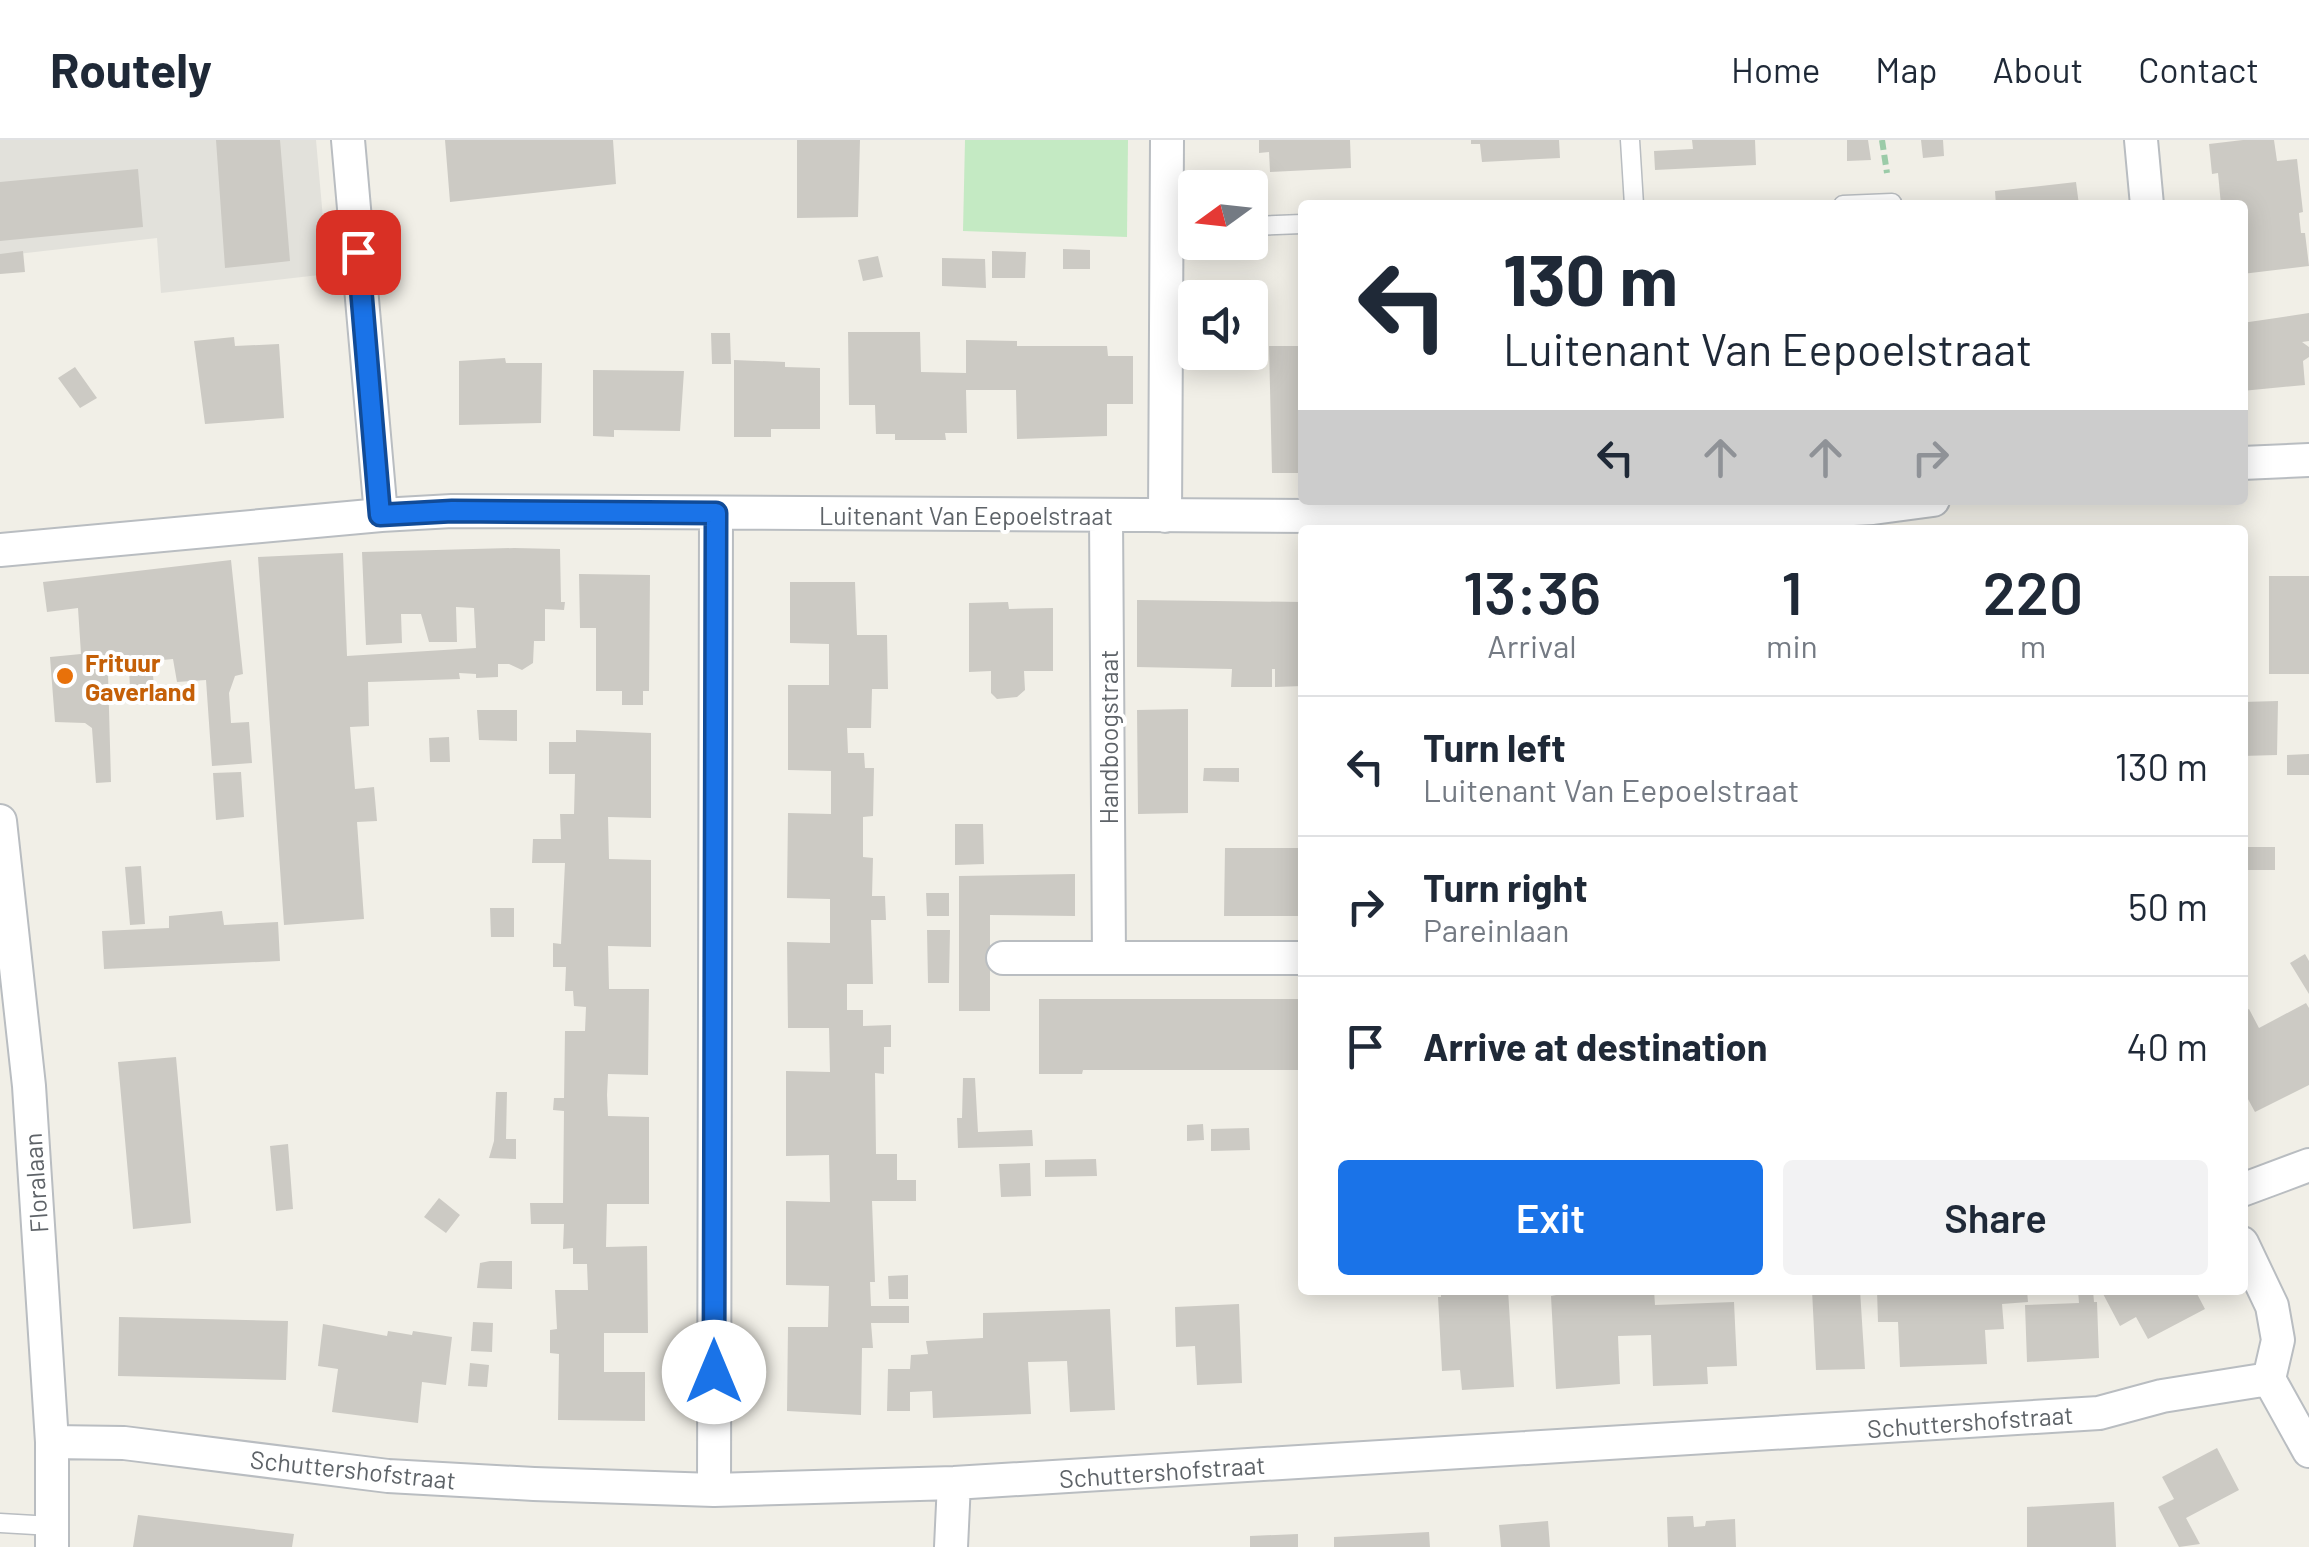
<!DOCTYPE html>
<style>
body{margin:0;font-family:Barlow,sans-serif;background:#f2f2f3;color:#1f2937;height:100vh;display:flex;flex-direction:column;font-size:38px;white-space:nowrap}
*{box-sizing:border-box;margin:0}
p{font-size:32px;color:#747a83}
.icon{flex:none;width:55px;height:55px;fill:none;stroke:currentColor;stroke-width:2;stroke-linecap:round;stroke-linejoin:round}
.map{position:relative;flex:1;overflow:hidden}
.panel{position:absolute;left:1298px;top:385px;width:950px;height:770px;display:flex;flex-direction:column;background:#fff;border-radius:10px;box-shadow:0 5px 25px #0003}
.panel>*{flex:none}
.banner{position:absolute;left:1298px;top:60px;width:950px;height:305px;border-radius:10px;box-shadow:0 5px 25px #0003;background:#fff;color:#1f2937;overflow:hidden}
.needle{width:65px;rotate:255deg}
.tools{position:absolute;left:1178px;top:30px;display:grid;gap:20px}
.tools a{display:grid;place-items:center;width:90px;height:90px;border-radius:10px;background:#fff;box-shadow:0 5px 25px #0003;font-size:50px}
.pin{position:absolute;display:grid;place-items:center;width:85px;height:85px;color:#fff;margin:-42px;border-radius:20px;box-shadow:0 5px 15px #0006}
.me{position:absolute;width:110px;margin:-55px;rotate:0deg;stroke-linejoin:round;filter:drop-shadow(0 0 8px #0008)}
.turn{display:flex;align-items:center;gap:35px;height:210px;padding:0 40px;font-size:45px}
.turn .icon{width:130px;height:130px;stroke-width:2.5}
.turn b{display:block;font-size:70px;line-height:85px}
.lanes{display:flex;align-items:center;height:95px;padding:0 40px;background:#0003;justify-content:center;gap:50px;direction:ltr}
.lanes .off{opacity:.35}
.eta{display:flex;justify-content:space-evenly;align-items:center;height:170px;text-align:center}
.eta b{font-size:60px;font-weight:600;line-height:70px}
.cta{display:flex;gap:20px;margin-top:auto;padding:20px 40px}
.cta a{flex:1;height:115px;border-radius:10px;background:#1a73e8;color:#fff;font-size:40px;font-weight:600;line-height:115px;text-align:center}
.cta a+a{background:#f2f2f3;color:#1f2937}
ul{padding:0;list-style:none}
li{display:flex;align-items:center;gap:30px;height:140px;padding:0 40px;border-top:2px solid #e0e1e3}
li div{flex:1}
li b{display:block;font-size:38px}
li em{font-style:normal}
header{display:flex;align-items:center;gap:60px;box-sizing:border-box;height:140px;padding:0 50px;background:#fff;border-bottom:2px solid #e0e1e3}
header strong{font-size:48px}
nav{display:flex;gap:55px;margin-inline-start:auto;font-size:35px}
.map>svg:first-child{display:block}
.industrial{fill:#e2e1db}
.green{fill:#c4eac3}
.building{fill:#cccac4}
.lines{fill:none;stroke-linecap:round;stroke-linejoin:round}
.service-casing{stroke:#b9bdc1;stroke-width:21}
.minor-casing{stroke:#b9bdc1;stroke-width:36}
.path{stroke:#9bcba8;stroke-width:6;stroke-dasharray:10 5;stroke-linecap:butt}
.service{stroke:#fff;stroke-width:18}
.minor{stroke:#fff;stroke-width:32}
.route-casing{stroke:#114b97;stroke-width:25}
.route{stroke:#1a73e8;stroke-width:18}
.food-dot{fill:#e8710a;stroke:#fff;stroke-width:4}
.labels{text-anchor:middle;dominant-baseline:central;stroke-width:8;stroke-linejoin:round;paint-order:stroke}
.street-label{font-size:25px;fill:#5e6368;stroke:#fff}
.food-label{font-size:25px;font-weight:bold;fill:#c56008;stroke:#fff;text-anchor:start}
</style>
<header>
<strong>Routely</strong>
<nav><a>Home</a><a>Map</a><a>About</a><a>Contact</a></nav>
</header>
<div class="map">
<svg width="2309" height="1407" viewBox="0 0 2309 1407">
<rect width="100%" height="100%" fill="#f1efe7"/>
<!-- industrial -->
<path class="industrial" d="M0,0H316L328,134L161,153L157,98L0,116Z"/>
<!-- green -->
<path class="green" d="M965,0H1128L1127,97L963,91Z"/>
<!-- building -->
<path class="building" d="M216,0H280L290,121L225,128Z
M445,0H613L616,44L450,62Z
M797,0H860L858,77L797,78Z
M1259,0H1350L1351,28L1270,32L1269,12L1259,13Z
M1471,0H1559L1560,18L1482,22L1480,4H1471Z
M1692,0H1755L1756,25L1655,30L1654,11L1693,9Z
M1847,0H1868L1871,20L1847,21Z
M1921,0H1943L1944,16L1923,18Z
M2243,0H2274L2277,21L2297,19L2303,72L2299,73L2301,93H2305L2309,126L2242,134V100L2248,99L2247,86H2242V65H2221L2218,33L2212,34L2209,4Z
M138,29L143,87L0,101V42Z
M2076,42L2079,65H1996L1995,51Z
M1063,109L1090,110V129H1063Z
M23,111L25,132L0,134V114Z
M992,111L1026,112L1025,138H992Z
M878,116L883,137L863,141L858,120Z
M942,118L985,119L986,148L942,146Z
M2309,173V201L2302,202L2309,207V217L2303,221L2305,245L2242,251V183Z
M848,192H920L921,232L966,233V200L1017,201V206H1107L1108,216H1133V264H1107V296L1017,299L1016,250H966L967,293H945L946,300H895V294H876L875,265H849Z
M711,193H730L731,224H712Z
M234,197L235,206L279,204L284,278L205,284L194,201Z
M1269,206H1302V333H1272Z
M505,218L506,223H542L541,283L459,285V221Z
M734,220L785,222V227L820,228V289H771V297H734Z
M75,227L97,258L80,268L58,238Z
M593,230L684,231L680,291L614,290V297L593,296Z
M514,408L560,409L561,462H565L564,470L545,469V501H534L533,523L522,530L509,524H498V537L476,538V534L459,533L460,539L368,542L369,586L350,587L355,649L374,647L377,681L357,682L364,779L284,785L258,417L343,413L347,516L476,508L474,468L456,467L457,502H429L421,474H401L402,503L366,505L362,412Z
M231,420L243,534L235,536L229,553L231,583L249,582L252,623L212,626L206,540L177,542L173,519L152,521L154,548L130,549L129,527L120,526L121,533H108L111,642L96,643L92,588L85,583L55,582L50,517L81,514L78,468L47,472L43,442Z
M579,434L650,435L649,551H643V565H622V551H596V488H580Z
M2269,436H2309V534H2269Z
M790,442H855L857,495H887L888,549H872L871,588H847L848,613H864L865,628H874L873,676L863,677V717L873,718L872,756H885L886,780H871L873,844H847V870H863V886L891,885V907H884V934L875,933L876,1014H897V1040H916V1061H872L875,1142H870L871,1166H909V1183H871L873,1208H862L861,1275L787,1271L788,1187H828L829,1146L786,1145V1061L830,1062L829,1015L786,1016V931L830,932L829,888H788L787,802L830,803V759L787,758L788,673L831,674V631L788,630V545H829V504L790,503Z
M1137,460L1302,462V546L1275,547V529H1272V547H1231L1232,529L1137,527Z
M1008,462L1009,469L1053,468V531H1024L1025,550L1017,557L997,559L991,553V531L969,532V463Z
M2278,561L2277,615L2242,616V562Z
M1188,569V673L1138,674L1137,570Z
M477,570H517V601L479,600Z
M576,590L651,593V678L608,677L609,719L651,720V807L608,806L609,849H649L648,935L608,934L607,955L608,976L649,977V1064H607L606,1107L647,1106L648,1193H604V1232H645V1281L558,1280L559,1214L550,1213V1190L557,1189L555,1150H588L587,1124H573V1108L563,1109L564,1084H531L530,1063H563L564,971L553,970L554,958H564L565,891H585L586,867L574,866L573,851H565L566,827H553V803L561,804L565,723H532L533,699H561L560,674H574L575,634H549V602H576Z
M449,597L450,622H430L429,598Z
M2309,614V635H2287V615Z
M1204,628H1239V642L1203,641Z
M241,632L244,677L216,680L213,633Z
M955,684H983L984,724L955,725Z
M2242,707H2275V730H2242Z
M1225,708H1302V776H1224Z
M141,726L145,784L130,785L125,727Z
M1075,734V776L990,775V871H959V736Z
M926,753H949V776H927Z
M490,768H514V797H491Z
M222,771L224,785L278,782L280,821L104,829L102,791L169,788V776Z
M927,790H950L949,843H928Z
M2305,814L2309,821V854L2290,823Z
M1039,859H1302V930H1083L1082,934H1039Z
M2306,863L2309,868V945L2255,972L2242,948V872L2249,869L2259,888Z
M176,917L191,1083L133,1089L118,922Z
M963,938H975L978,992L1032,990L1033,1006L958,1008L957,978H962Z
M496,952H507L506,999H516V1019L489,1018L494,1001Z
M1203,984L1204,1000L1187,1001V985Z
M1249,988L1250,1010L1211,1011V989Z
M288,1004L293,1069L276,1071L270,1006Z
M1096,1019L1097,1036L1045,1037V1020Z
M1030,1023L1031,1056L1001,1057L999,1024Z
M439,1058L460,1075L446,1093L424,1077Z
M490,1121H512V1149L477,1148L480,1123Z
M908,1135V1159H889L888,1136Z
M1441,1150H1508L1514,1247L1462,1250L1460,1230L1442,1231L1438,1157H1441Z
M1555,1150H1654L1655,1165L1734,1162L1737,1226L1707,1227L1708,1244L1653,1246L1651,1195L1618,1196L1620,1244L1556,1249L1551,1156L1556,1155Z
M1812,1150H1860L1865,1229L1816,1230Z
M1877,1150H2027L2028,1162L2002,1164L2004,1189L1985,1190L1987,1224L1900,1227L1898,1182H1878Z
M2078,1150H2093L2094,1162H2097L2099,1218L2027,1222L2025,1165L2079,1163Z
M2101,1150H2195L2205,1169L2148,1199L2136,1177L2120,1186Z
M1239,1164L1242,1243L1197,1245L1195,1206L1176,1207L1175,1167Z
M1110,1169L1115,1270L1070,1272L1067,1221L1028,1222L1031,1274L933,1278L932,1251L910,1252V1271H887L888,1229H910L911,1215L928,1214L926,1201L983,1198V1173Z
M119,1177L288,1181L286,1240L118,1236Z
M473,1182L493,1183L492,1212L471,1211Z
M323,1184L387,1196L388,1191L412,1195L413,1191L452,1197L446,1245L422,1242L418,1283L332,1272L338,1229L318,1226Z
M470,1223L489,1225L487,1247L468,1246Z
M2217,1308L2239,1350L2186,1378L2200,1404L2179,1407L2158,1367L2174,1359L2162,1337Z
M2114,1362L2116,1407H2027V1367Z
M138,1375L294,1394L292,1407H133Z
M1693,1376L1694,1387L1705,1386L1706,1381L1735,1379L1736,1407H1668L1667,1377Z
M1548,1381L1550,1407H1501L1499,1385Z
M1429,1392L1430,1407H1334V1397Z
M1298,1394V1407H1250V1396Z"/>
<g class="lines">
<defs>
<path id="service" d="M1630,0L1634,65
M1843,65L1892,63
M1250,86L1302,84
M1166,89L1195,88
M0,1383L52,1386"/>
<path id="minor" d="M348,0L381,375
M2141,0L2147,65
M2242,323L2309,320
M1106,376L1109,818
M1165,376L1167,0
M0,410L381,375L452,371L1673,378L1873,368L1933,360
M0,681L29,946L52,1302V1407
M1003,818H1302
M2242,1050L2309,1025
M2242,1103L2272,1166L2278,1200L2269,1239L2309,1311
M52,1302L124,1303L388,1336L534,1344L714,1350L954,1343L2099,1273L2162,1256L2269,1239
M714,1350L716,373
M951,1407L954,1343"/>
</defs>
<!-- service casing -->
<use href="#service" class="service-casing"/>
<!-- minor casing -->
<use href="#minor" class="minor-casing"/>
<!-- path -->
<path class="path" d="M1882,0L1887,33"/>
<!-- service -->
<use href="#service" class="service"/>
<!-- minor -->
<use href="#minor" class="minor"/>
</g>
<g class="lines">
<defs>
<path id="route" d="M358,112L380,375L452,371L716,373L714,1232"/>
</defs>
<!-- route casing -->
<use href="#route" class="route-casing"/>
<!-- route -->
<use href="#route" class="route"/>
</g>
<!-- markers -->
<circle class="food-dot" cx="65" cy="536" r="10"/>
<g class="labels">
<!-- street labels -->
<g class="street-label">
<text x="966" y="375">Luitenant Van Eepoelstraat</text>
<text transform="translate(1108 597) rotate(-90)">Handboogstraat</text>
<text transform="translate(35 1043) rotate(-94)">Floralaan</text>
<text transform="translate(1970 1281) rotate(-4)">Schuttershofstraat</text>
<text transform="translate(353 1329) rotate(6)">Schuttershofstraat</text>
<text transform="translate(1162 1331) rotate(-4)">Schuttershofstraat</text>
</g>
<!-- food labels -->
<g class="food-label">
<text x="85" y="522">Frituur<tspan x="85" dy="29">Gaverland</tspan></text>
</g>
</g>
</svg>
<div class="tools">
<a><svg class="needle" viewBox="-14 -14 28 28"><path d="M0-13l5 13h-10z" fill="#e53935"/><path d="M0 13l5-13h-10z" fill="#747a83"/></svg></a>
<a><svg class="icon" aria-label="sound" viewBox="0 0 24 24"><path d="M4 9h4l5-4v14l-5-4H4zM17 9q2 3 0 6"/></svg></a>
</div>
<div class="pin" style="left:358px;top:112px;background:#d93025"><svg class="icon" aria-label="arrive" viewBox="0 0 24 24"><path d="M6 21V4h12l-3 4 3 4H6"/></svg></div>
<svg class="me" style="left:714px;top:1232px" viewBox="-20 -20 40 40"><circle r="19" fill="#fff"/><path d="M0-13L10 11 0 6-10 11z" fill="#1a73e8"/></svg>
<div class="banner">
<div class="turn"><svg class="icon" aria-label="left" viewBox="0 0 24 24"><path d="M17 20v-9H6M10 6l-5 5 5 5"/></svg><div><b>130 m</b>Luitenant Van Eepoelstraat</div></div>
<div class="lanes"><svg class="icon" aria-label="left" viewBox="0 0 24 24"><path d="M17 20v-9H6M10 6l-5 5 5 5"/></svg><svg class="icon off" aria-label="ahead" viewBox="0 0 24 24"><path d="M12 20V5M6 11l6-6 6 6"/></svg><svg class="icon off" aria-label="ahead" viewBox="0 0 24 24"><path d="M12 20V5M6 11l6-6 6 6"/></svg><svg class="icon off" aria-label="right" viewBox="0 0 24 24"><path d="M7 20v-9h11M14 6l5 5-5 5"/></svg></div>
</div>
<section class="panel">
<div class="eta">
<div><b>13:36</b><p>Arrival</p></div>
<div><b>1</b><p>min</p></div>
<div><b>220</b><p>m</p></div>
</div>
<ul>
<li><svg class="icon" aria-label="left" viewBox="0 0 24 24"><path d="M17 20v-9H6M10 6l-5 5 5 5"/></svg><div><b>Turn left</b><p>Luitenant Van Eepoelstraat</p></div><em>130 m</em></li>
<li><svg class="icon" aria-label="right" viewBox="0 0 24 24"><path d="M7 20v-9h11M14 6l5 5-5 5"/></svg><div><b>Turn right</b><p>Pareinlaan</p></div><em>50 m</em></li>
<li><svg class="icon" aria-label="arrive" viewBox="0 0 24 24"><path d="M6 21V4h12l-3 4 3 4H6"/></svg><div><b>Arrive at destination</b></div><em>40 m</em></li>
</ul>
<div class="cta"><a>Exit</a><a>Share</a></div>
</section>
</div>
